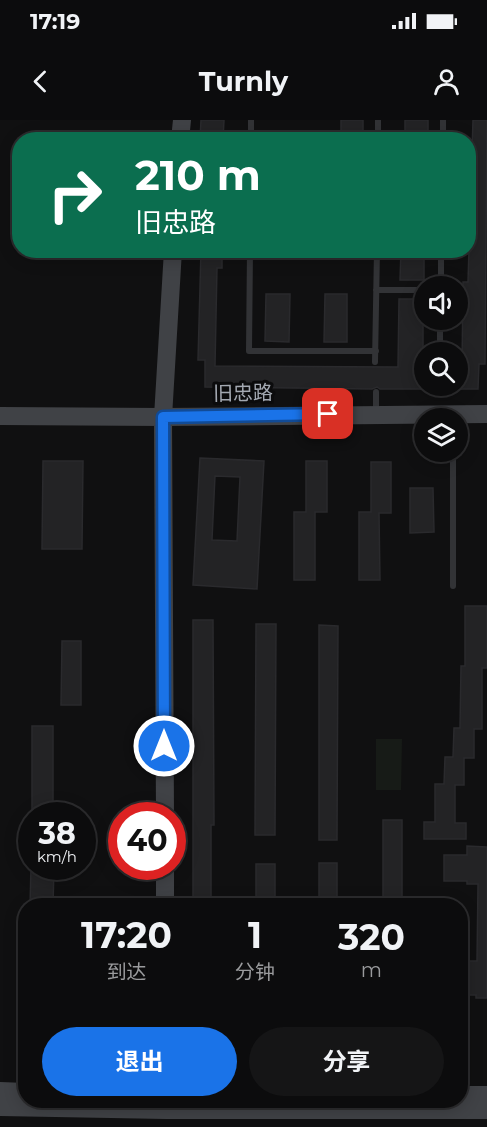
<!DOCTYPE html>
<html lang="zh">
<meta charset="utf-8">
<style>
body{margin:0;font-family:Montserrat,"Noto Sans SC",sans-serif;background:#151516;color:#f1f3f6;height:100vh;display:flex;flex-direction:column;font-size:22px;white-space:nowrap}
*{box-sizing:border-box;margin:0}
p{font-size:20px;color:#9a9b9d}
.icon{flex:none;width:33px;height:33px;fill:none;stroke:currentColor;stroke-width:2;stroke-linecap:round;stroke-linejoin:round}
.map{position:relative;flex:1;overflow:hidden}
.details{position:absolute;left:18px;top:778px;width:450px;height:210px;display:flex;flex-direction:column;background:#0c0c0d;border-radius:24px;box-shadow:0 3px 15px #0003,0 0 0 2px #2c2c2e}
.details>*{flex:none}
.guide{position:absolute;left:12px;top:12px;width:464px;height:126px;border-radius:24px;box-shadow:0 3px 15px #0003,0 0 0 2px #2c2c2e;background:#0b6e4f;color:#fff;overflow:hidden}
.fabs{position:absolute;left:414px;top:156px;display:grid;gap:12px}
.fabs a{display:grid;place-items:center;width:54px;height:54px;border-radius:50%;background:#0c0c0d;box-shadow:0 3px 15px #0003,0 0 0 2px #2c2c2e;font-size:30px}
.speed{position:absolute;left:18px;top:682px;display:flex;gap:12px;font-size:30px;font-weight:700;text-align:center}
.speed>*{display:grid;place-content:center;width:78px;height:78px;border-radius:50%;background:#0c0c0d;box-shadow:0 3px 15px #0003,0 0 0 2px #2c2c2e;line-height:1}
.speed small{font-size:15px;font-weight:400}
.speed .limit{border:9px solid #d22;background:#fff;color:#111}
.pin{position:absolute;display:grid;place-items:center;width:51px;height:51px;color:#fff;margin:-26px;border-radius:12px;box-shadow:0 3px 9px #0006}
.me{position:absolute;width:66px;margin:-33px;rotate:0deg;stroke-linejoin:round;filter:drop-shadow(0 0 4px #0008)}
.turn{display:flex;align-items:center;gap:21px;height:126px;padding:0 24px;font-size:27px}
.turn .icon{width:78px;height:78px;stroke-width:2.5}
.turn b{display:block;font-size:42px;line-height:51px}
.eta{display:flex;justify-content:space-evenly;align-items:center;height:102px;text-align:center}
.eta b{font-size:36px;font-weight:700;line-height:42px}
.primary-button{display:flex;gap:12px;margin-top:auto;padding:12px 24px}
.primary-button a{flex:1;height:69px;border-radius:36px;background:#1a73e8;color:#fff;font-size:24px;font-weight:700;line-height:69px;text-align:center}
.primary-button a+a{background:#151516;color:#f1f3f6}
.status{display:flex;justify-content:space-between;align-items:center;height:42px;padding:0 30px;background:#0c0c0d;direction:ltr}
.status svg{height:16px;fill:currentColor}
header{display:flex;justify-content:space-between;align-items:center;height:78px;padding:0 24px;background:#0c0c0d;font-size:27px;font-weight:700}
.map>svg:first-child{display:block}
.green{fill:#171b17}
.building{fill:#232325;stroke:#2a2a2d;stroke-width:1.5;fill-rule:evenodd}
.lines{fill:none;stroke-linecap:round;stroke-linejoin:round}
.lane{stroke:#323336;stroke-width:6}
.secondary{stroke:#404246;stroke-width:18}
.route-casing{stroke:#114b97;stroke-width:15}
.route{stroke:#1a73e8;stroke-width:10}
.labels{text-anchor:middle;dominant-baseline:central;stroke-width:6;stroke-linejoin:round;paint-order:stroke}
.street-label{font-size:20px;fill:#a3a8b1;stroke:#0b0b0c}
</style>
<div class="status"><b>17:19</b><svg viewBox="0 0 49 12"><path d="M0 12V9h3v3zM5 12V6h3v6zM10 12V3h3v9zM15 12V0h3v12zM26 1h20v11H26zM47 4h2v5h-2z"/></svg></div>
<header><svg class="icon" aria-label="back" viewBox="0 0 24 24"><path d="M15 5l-7 7 7 7"/></svg>Turnly<svg class="icon" aria-label="person" viewBox="0 0 24 24"><circle cx="12" cy="8" r="4"/><path d="M4 21q1-7 8-7t8 7"/></svg></header>
<div class="map">
<svg width="487" height="1007" viewBox="0 0 487 1007">
<rect width="100%" height="100%" fill="#101011"/>
<!-- green -->
<path class="green" d="M376,619H402L401,670H376Z"/>
<!-- building -->
<path class="building" d="M201,0H224L223,20H200Z
M341,0H363V20H341Z
M405,0H428V20H405Z
M473,0H487L485,244H479L478,269H458V248H462L463,162H468Z
M201,130H222V148H217L215,246L398,247L399,179H423V248H424V269H380L377,267L372,269L205,267V240H198Z
M401,130H424V160H400Z
M266,174H290L289,222L265,221Z
M325,174H347V222H324Z
M200,338L264,341L257,469L193,465ZM215,356L240,357L237,421L212,420Z
M43,341H83L82,429H42Z
M306,341H327V392H315V460H294V392H306Z
M371,342H391V393H379L380,460H359V392H371Z
M410,368H433L434,412L410,413Z
M465,486H487V548H482V609H474V638H464V665H455V703H466V719H424V702H435V664H444L445,637H453L454,608H460L461,546H465Z
M193,500H213L214,705H211V786H193Z
M256,504H276L275,715H255Z
M319,505L338,506L337,720H319Z
M62,521H81V585H61Z
M32,606H53V696H32Z
M383,700H402V786H383Z
M467,726L487,727V878H476V875H466V873L460,872V845H467V841H477L478,764H467V761H444V735H467Z
M319,743H337V786H319Z
M256,744H275V786H256Z
M31,747H54L53,786H30Z"/>
<g class="lines">
<!-- lane -->
<path class="lane" d="M251,20V0
M378,20V0
M443,20V0
M250,130L249,231H376
M441,166V130
M376,170H424
M440,232V200
M375,242L377,130
M376,292V272
M453,332V466"/>
<!-- secondary -->
<path class="secondary" d="M180,20L182,0
M0,296L163,297L487,294
M165,696L163,297L173,130
M165,747V786
M0,971L26,972
M460,975H487
M0,987L166,990H487"/>
</g>
<g class="lines">
<defs>
<path id="route" d="M164,626L163,297L328,294"/>
</defs>
<!-- route casing -->
<use href="#route" class="route-casing"/>
<!-- route -->
<use href="#route" class="route"/>
</g>
<g class="labels">
<!-- street labels -->
<g class="street-label">
<text transform="translate(243 273) rotate(-1)">旧忠路</text>
</g>
</g>
</svg>
<div class="fabs">
<a><svg class="icon" aria-label="sound" viewBox="0 0 24 24"><path d="M4 9h4l5-4v14l-5-4H4zM17 9q2 3 0 6"/></svg></a>
<a><svg class="icon" aria-label="search" viewBox="0 0 24 24"><circle cx="10" cy="10" r="6"/><path d="M15 15l6 6"/></svg></a>
<a><svg class="icon" aria-label="layers" viewBox="0 0 24 24"><path d="M12 4l9 5-9 5-9-5zM3 14l9 5 9-5"/></svg></a>
</div>
<div class="speed"><div>38<small>km/h</small></div><div class="limit">40</div></div>
<div class="pin" style="left:328px;top:294px;background:#d93025"><svg class="icon" aria-label="arrive" viewBox="0 0 24 24"><path d="M6 21V4h12l-3 4 3 4H6"/></svg></div>
<svg class="me" style="left:164px;top:626px" viewBox="-20 -20 40 40"><circle r="17" fill="#1a73e8" stroke="#fff" stroke-width="3"/><path d="M0-11L8 9 0 5-8 9z" fill="#fff"/></svg>
<div class="guide">
<div class="turn"><svg class="icon" aria-label="right" viewBox="0 0 24 24"><path d="M7 20v-9h11M14 6l5 5-5 5"/></svg><div><b>210 m</b>旧忠路</div></div>
</div>
<section class="details">
<div class="eta">
<div><b>17:20</b><p>到达</p></div>
<div><b>1</b><p>分钟</p></div>
<div><b>320</b><p>m</p></div>
</div>
<div class="primary-button"><a>退出</a><a>分享</a></div>
</section>
</div>
